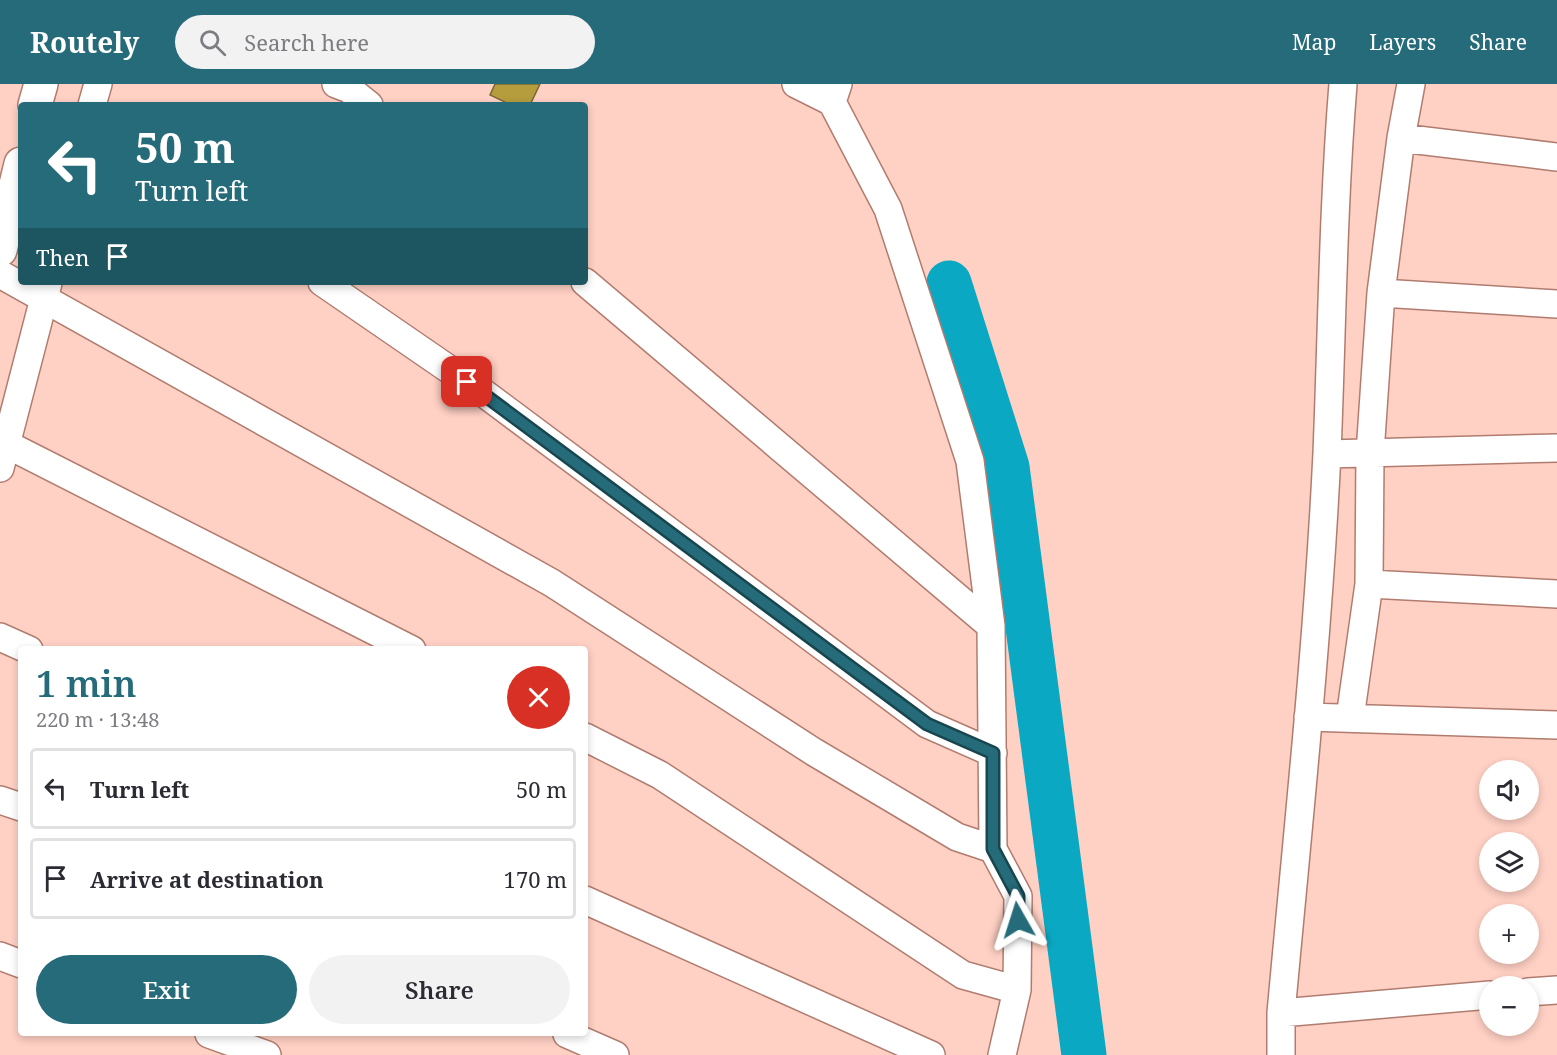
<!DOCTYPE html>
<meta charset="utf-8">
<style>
body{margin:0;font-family:"Noto Serif",serif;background:#f2f2f3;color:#2b2b33;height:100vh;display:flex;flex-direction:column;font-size:22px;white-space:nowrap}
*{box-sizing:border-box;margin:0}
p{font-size:20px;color:#7c7c81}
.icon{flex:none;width:33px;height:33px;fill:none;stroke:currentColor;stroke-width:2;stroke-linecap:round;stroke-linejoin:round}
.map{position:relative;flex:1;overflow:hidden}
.details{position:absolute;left:18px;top:562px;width:570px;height:390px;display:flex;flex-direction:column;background:#fff;border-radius:6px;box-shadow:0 3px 9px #0003}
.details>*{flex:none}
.top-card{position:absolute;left:18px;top:18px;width:570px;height:183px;border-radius:6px;box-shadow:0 3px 9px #0003;background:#256b7a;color:#fff;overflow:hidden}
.buttons{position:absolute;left:1479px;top:676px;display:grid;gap:12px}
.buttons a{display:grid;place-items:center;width:60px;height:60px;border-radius:50%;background:#fff;box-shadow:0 3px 9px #0003;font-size:30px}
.pin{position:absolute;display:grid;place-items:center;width:51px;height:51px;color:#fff;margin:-26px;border-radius:12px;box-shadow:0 3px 9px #0006}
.me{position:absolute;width:66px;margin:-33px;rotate:354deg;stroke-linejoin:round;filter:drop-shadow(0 0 4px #0008)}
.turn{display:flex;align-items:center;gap:21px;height:126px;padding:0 18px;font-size:27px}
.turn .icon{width:78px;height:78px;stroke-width:2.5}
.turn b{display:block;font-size:42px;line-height:51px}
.then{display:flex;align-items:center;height:57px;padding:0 18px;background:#0003;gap:12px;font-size:22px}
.round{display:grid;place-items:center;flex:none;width:63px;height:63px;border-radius:32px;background:#f2f2f3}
.summary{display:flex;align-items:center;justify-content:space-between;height:102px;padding:0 18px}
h1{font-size:36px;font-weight:600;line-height:45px;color:#256b7a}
.button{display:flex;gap:12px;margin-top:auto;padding:12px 18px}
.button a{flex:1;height:69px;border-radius:36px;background:#256b7a;color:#fff;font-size:24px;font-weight:600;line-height:69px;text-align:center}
.button a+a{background:#f2f2f3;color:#2b2b33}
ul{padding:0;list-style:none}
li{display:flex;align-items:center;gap:18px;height:81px;margin:0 12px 9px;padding:0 6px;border:3px solid #e1e1e2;border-radius:6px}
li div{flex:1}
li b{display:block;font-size:22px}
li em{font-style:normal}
header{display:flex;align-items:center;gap:36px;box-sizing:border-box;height:84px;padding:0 30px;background:#256b7a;color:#fff}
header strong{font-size:28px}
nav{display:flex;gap:33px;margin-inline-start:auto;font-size:21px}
.search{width:420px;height:54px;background:#f2f2f3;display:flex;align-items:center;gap:15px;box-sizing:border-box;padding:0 21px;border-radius:33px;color:#7c7c81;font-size:22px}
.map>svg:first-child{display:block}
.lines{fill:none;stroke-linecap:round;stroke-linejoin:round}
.river{stroke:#0aa8c3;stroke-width:45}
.building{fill:#b59c3d;stroke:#766938;stroke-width:1.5}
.street-casing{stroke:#b17c6f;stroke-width:30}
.secondary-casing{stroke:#b17c6f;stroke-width:36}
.street{stroke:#fff;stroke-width:27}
.secondary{stroke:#fff;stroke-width:33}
.route-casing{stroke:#18464f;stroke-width:15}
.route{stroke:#256b7a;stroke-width:10}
</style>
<header>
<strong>Routely</strong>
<div class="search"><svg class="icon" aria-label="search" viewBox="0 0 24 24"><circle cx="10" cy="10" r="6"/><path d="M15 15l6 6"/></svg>Search here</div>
<nav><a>Map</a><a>Layers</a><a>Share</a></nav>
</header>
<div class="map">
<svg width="1557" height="971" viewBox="0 0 1557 971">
<rect width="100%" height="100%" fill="#ffd0c4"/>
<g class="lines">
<!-- river -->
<path class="river" d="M949,199L1007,383L1084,971"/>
</g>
<!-- building -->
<path class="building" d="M495,0H540L530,21H511L490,11Z"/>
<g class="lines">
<defs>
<path id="street" d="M336,0L349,5L369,21
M796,0L832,18
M838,0L832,18L888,125L970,377L991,542L993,765L1018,812L1017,906L1002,971
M92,21L98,0
M1401,54L1557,73
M0,190L552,499L814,668L957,753L993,765
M322,198L485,310L927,640L993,669
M585,198L991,542
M1381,209L1557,220
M6,360L412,566
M1327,370L1557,364
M0,384L48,199
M1369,500L1557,510
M0,553L29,566
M1308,633L1557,641
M1350,634L1369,500L1370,369L1381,209L1401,54L1411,0
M585,653L660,691L963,891L1017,906
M0,716L21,723
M585,816L931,971
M0,872L21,880
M1528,908L1557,906
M1281,929L1490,911
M209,950L267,971
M567,950L615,971
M1281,971V929C1298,743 1318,556 1327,369C1332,246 1333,123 1343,0"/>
<path id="secondary" d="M35,21L41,0
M0,166L21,80"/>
</defs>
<!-- street casing -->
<use href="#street" class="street-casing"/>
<!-- secondary casing -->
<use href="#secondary" class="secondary-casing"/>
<!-- street -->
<use href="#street" class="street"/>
<!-- secondary -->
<use href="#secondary" class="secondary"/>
</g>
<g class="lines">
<defs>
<path id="route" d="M467,298L927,640L993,669V765L1018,812V836"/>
</defs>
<!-- route casing -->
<use href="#route" class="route-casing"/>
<!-- route -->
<use href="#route" class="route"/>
</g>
</svg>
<div class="buttons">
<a><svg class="icon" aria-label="sound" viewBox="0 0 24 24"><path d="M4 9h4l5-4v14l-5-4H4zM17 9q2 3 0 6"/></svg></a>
<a><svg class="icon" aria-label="layers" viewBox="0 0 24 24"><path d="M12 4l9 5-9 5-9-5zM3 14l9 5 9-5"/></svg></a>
<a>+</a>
<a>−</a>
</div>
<div class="pin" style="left:467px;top:298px;background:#d93025"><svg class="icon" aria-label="arrive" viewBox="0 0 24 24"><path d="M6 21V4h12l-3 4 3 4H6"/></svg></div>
<svg class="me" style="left:1018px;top:836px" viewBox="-20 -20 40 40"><path d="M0-17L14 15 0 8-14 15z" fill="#256b7a" stroke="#fff" stroke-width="4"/></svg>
<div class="top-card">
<div class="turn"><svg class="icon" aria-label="left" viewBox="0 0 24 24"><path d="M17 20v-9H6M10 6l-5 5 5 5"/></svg><div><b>50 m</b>Turn left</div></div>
<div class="then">Then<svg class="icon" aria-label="arrive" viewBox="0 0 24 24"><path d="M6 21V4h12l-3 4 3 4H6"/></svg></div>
</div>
<section class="details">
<div class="summary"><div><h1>1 min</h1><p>220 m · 13:48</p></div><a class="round" style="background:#d93025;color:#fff"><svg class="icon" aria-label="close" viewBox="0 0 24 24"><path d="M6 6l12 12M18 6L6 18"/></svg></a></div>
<ul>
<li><svg class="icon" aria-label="left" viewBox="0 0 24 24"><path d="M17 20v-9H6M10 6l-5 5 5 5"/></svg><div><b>Turn left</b></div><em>50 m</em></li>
<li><svg class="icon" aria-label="arrive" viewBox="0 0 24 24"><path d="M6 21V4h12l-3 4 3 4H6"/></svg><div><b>Arrive at destination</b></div><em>170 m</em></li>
</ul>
<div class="button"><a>Exit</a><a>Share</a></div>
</section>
</div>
